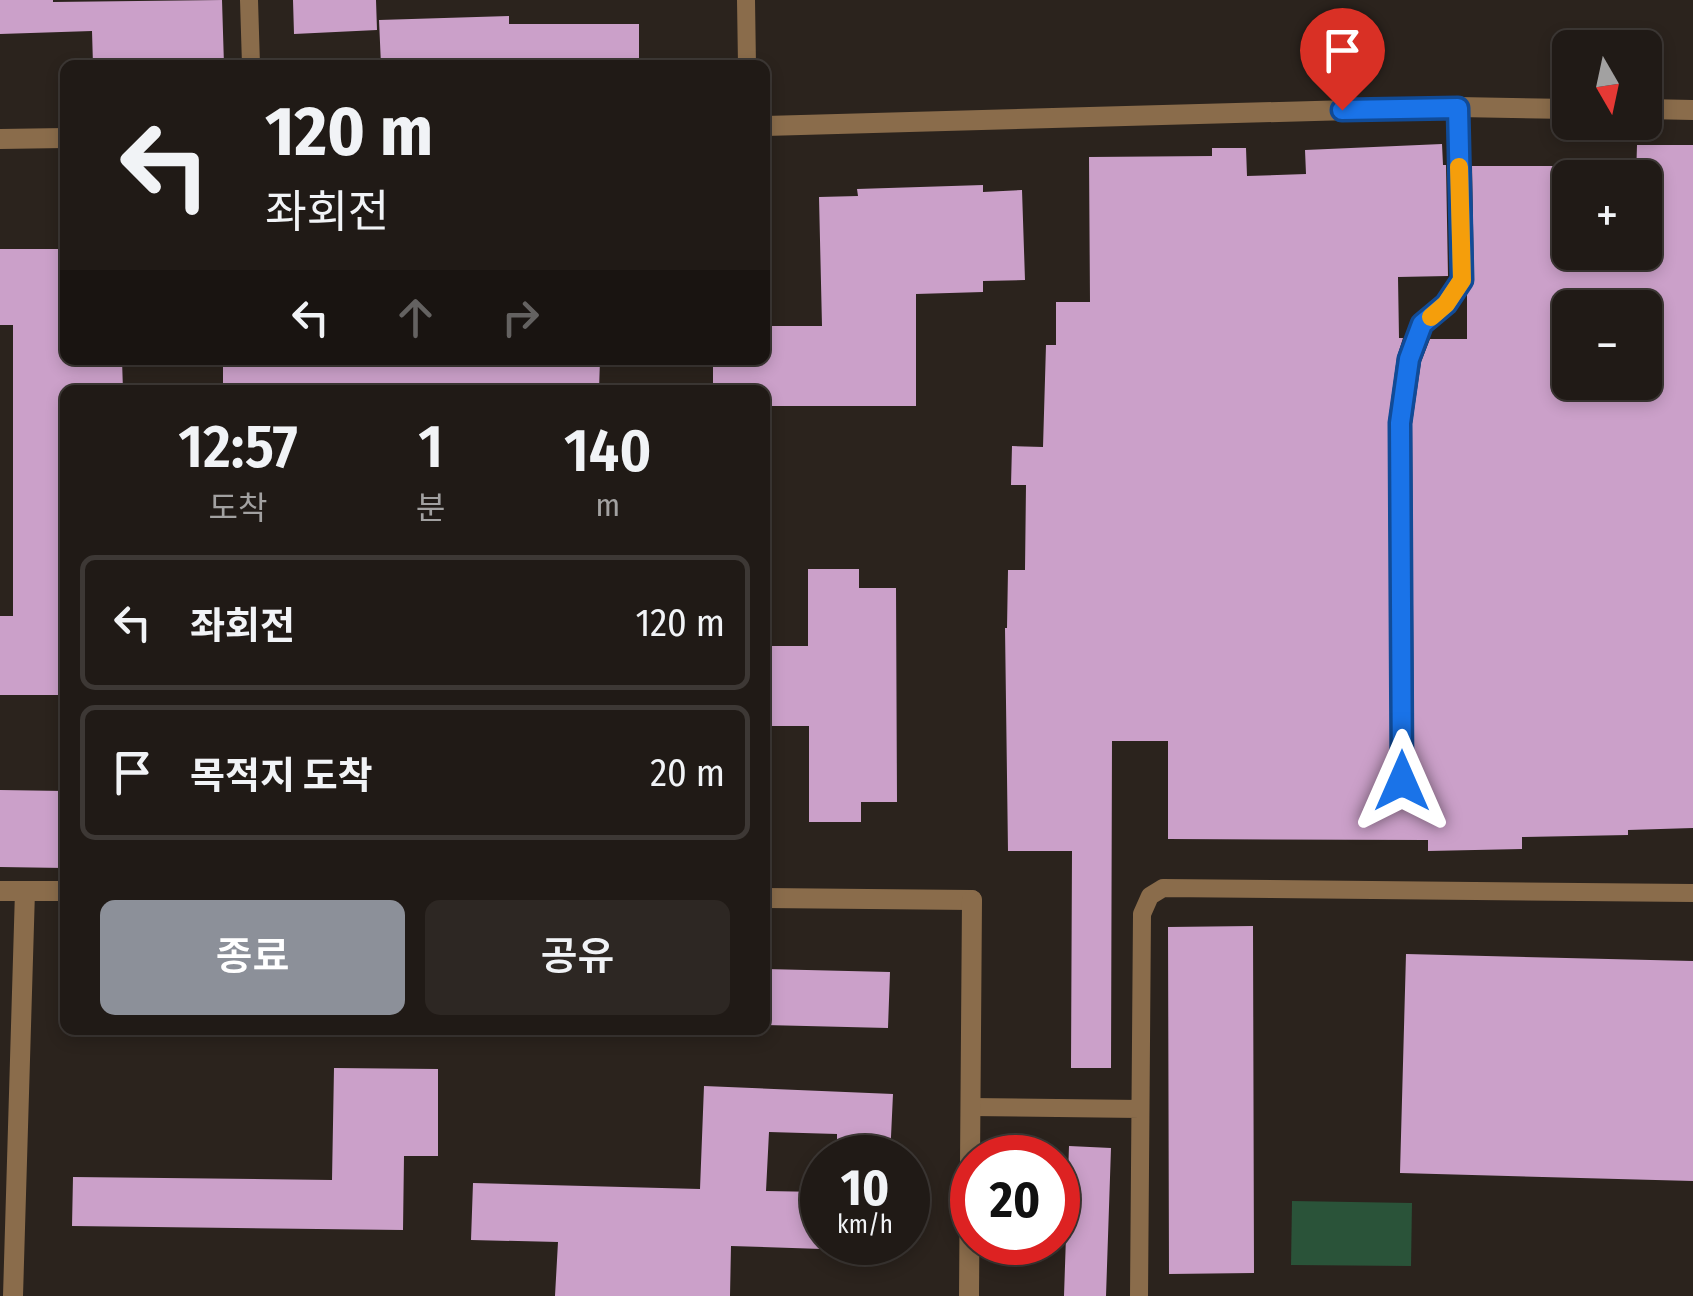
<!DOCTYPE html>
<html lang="ko">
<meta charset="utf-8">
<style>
body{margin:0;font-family:"Fira Sans Condensed","Noto Sans KR",sans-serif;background:#2d2723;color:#f1f3f6;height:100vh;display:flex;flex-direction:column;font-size:38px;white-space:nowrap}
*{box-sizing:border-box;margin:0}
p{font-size:32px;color:#a2a1a1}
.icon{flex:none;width:55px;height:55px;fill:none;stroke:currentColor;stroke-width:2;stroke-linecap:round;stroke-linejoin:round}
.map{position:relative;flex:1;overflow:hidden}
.panel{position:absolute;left:60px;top:385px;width:710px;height:650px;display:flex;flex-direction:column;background:#201a16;border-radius:15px;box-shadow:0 5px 15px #0003,0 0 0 2px #3d3835}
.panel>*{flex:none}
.top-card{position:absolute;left:60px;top:60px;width:710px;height:305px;border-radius:15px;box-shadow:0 5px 15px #0003,0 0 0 2px #3d3835;background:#201a16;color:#f1f3f6;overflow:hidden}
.needle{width:65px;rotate:171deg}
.tools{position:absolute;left:1552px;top:30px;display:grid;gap:20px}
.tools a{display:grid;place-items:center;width:110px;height:110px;border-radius:15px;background:#201a16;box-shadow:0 5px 15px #0003,0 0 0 2px #3d3835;font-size:50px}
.speed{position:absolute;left:800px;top:1135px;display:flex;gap:20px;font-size:50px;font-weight:700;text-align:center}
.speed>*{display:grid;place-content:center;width:130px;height:130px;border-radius:50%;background:#201a16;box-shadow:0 5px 15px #0003,0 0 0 2px #3d3835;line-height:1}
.speed small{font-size:25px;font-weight:400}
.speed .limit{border:15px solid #d22;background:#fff;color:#111}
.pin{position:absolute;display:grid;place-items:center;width:85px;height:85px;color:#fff;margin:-102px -42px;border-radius:50% 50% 50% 0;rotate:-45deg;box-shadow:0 0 10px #0007}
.pin .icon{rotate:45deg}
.me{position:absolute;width:110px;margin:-55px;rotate:0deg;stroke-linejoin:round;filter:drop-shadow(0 0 8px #0008)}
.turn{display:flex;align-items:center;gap:35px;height:210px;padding:0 40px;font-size:45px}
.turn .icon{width:130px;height:130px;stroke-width:2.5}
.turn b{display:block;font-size:70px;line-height:85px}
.lanes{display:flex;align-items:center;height:95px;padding:0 40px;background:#0003;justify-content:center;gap:50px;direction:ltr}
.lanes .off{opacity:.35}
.eta{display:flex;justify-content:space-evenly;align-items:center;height:170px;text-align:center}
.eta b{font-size:60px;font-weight:600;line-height:70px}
.primary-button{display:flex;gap:20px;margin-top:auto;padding:20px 40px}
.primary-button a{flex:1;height:115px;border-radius:15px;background:#8c9099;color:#fff;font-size:40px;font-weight:600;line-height:115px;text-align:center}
.primary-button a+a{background:#2d2723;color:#f1f3f6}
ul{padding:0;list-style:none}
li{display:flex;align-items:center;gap:30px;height:135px;margin:0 20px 15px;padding:0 20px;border:5px solid #3d3835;border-radius:15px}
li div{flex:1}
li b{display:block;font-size:38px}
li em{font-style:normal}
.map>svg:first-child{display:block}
.green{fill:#2a5339}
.building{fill:#cba0c9;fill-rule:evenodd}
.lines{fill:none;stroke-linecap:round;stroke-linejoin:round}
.service{stroke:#8a6c4b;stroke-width:18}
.minor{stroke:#8a6c4b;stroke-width:20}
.tertiary{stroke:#8a6c4b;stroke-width:20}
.route-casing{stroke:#114b97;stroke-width:25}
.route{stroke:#1a73e8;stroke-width:18}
.slow{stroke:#f59e0b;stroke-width:18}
</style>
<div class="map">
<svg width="1693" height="1296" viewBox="0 0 1693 1296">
<rect width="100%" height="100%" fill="#2b231d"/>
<!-- green -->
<path class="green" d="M1292,1201L1412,1203L1411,1266L1291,1265Z"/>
<!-- building -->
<path class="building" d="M0,0H53V2L222,0L224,65H93L92,31L0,34Z
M293,0H376L377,30L294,34Z
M509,16V24H639V65H381L379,20Z
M1442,144L1443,165H1446L1448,276L1398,277L1399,338H1403L1397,357L1388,423L1391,786L1395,791L1403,793L1412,788L1414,781L1412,424L1421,362L1430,339H1467V294L1474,280L1472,166H1570V252H1645V178H1636L1637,145H1693V828L1628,830V835L1522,837V849L1428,851V840L1168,839V741H1112L1111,1068H1071L1072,851H1008L1005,628H1007L1008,570H1025L1026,485H1011L1012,446L1043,447L1046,345H1056V302H1090L1089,157L1212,156V148H1246L1247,176L1306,174L1305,150ZM1570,308H1645V382H1570Z
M983,185V192L1022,190L1025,280L983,281V292L916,294V406H765V390H713V360H765V326H822L819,197L858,196L857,189Z
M0,249H65V360H122L123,390H65V695H0V616H13V325H0Z
M223,360H600L599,390H223Z
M808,569H859V588H896L897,802H861V822H809V726H765V646H808Z
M0,790L65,791V868L0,867Z
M1253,926L1254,1273L1169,1274L1168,927Z
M1406,954L1693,961V1181L1400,1173Z
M765,969L890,972L888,1028L765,1025Z
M334,1068L438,1069V1156H404L403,1230L72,1226L73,1177L332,1180Z
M704,1086L893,1094L890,1158H837V1134L769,1132L766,1191L822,1192V1249L731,1246L730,1296H555L558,1242L471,1240L473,1183L700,1189Z
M1069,1146L1111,1148L1106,1296H1064Z"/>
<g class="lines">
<!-- service -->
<path class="service" d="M249,0L251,65
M746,0L747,65
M1402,781L1400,423L1409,359L1422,324L1446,304L1461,280L1458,107
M971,1107L1140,1109
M1139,1296L1142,914L1150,896L1163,888L1693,893"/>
<!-- minor -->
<path class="minor" d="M1645,109L1693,110
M765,126L1458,107L1570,109
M0,139L65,138
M0,891H65
M765,898L972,900
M13,1296L25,891"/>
<!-- tertiary -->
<path class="tertiary" d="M969,1296L972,900"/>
</g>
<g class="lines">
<defs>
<path id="route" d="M1342,110L1458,108L1462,280L1446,304L1422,324L1409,359L1400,423L1402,781"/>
</defs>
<!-- route casing -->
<use href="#route" class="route-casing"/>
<!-- route -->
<use href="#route" class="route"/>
<!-- slow -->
<path class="slow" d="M1431,317L1446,304L1462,280L1459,167"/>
</g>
</svg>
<div class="tools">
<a><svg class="needle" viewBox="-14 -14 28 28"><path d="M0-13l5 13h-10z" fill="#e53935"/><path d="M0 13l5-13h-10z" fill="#a2a1a1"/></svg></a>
<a>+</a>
<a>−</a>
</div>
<div class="speed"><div>10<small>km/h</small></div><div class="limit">20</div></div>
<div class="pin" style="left:1342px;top:110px;background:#d93025"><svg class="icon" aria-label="arrive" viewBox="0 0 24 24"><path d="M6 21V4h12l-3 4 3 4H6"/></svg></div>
<svg class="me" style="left:1402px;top:781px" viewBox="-20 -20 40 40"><path d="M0-17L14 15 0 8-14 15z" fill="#1a73e8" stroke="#fff" stroke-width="4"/></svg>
<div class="top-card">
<div class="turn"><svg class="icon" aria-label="left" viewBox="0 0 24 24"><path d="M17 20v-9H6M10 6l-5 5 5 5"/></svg><div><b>120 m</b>좌회전</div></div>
<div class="lanes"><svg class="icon" aria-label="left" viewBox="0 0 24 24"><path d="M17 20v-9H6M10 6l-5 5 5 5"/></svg><svg class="icon off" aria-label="ahead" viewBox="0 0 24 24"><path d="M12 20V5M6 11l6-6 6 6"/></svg><svg class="icon off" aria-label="right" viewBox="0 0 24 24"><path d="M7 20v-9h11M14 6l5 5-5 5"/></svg></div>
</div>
<section class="panel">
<div class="eta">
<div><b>12:57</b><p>도착</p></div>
<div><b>1</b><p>분</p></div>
<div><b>140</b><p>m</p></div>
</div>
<ul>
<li><svg class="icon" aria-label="left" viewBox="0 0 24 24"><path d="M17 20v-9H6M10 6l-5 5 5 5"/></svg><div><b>좌회전</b></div><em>120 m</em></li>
<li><svg class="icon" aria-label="arrive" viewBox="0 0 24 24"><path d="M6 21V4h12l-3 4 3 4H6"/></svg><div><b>목적지 도착</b></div><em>20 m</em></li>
</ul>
<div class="primary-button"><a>종료</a><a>공유</a></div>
</section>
</div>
